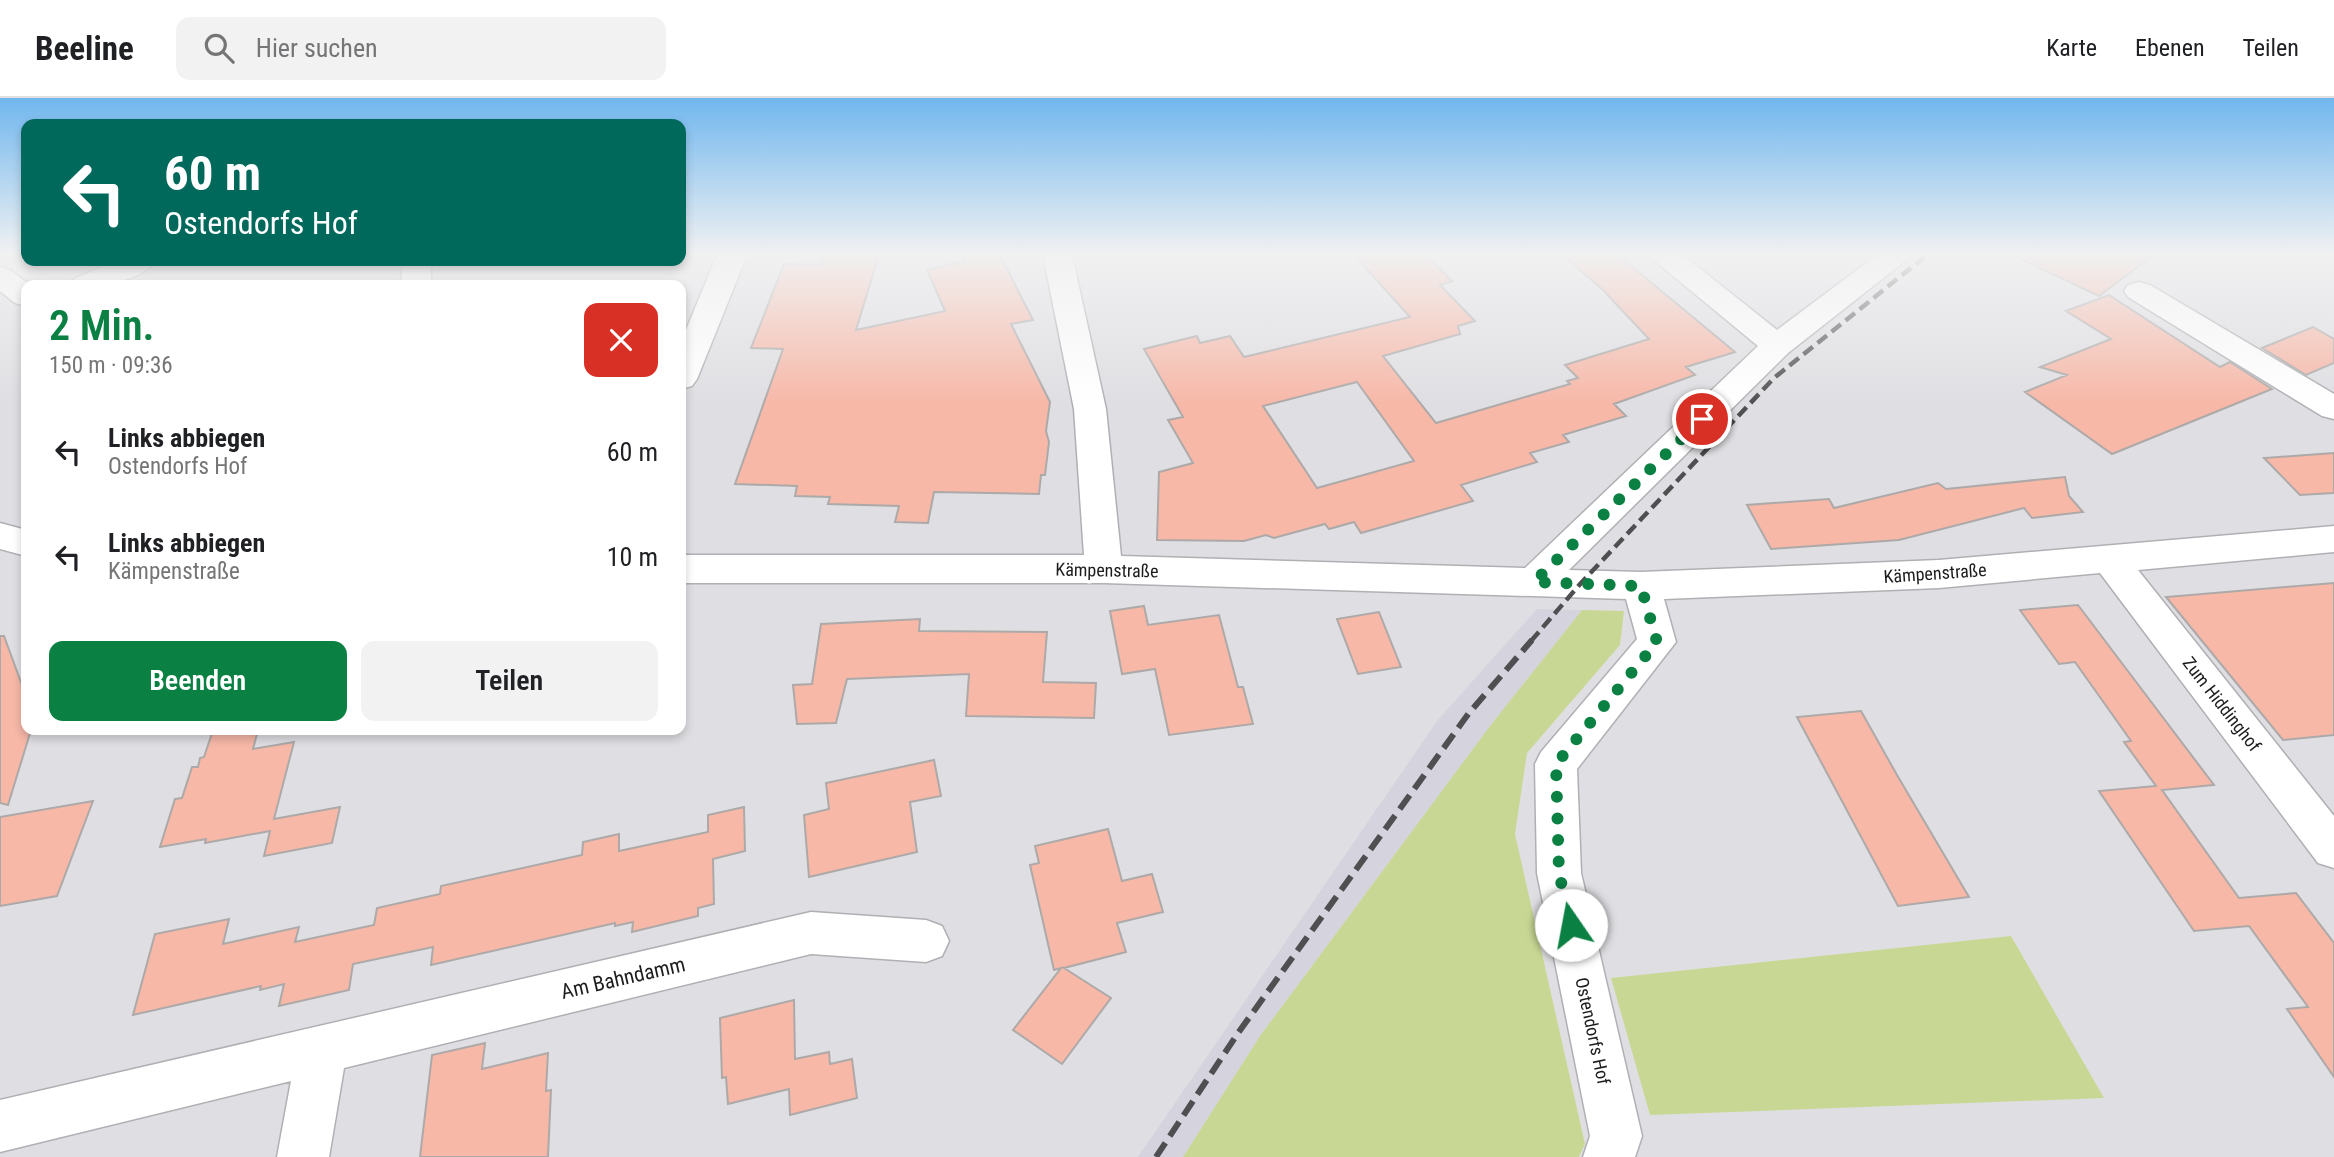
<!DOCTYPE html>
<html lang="de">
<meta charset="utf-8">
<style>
body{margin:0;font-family:"Roboto Condensed",sans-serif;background:#f2f2f2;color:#202124;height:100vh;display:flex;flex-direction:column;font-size:26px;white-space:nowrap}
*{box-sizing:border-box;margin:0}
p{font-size:23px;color:#757577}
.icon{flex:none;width:38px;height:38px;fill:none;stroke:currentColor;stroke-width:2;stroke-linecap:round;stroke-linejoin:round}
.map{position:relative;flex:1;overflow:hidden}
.sheet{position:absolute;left:21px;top:182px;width:665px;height:455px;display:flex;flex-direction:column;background:#fff;border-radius:14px;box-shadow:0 4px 10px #0003}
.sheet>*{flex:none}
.guide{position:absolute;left:21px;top:21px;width:665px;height:147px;border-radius:14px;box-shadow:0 4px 10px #0003;background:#00695c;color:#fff;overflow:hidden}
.pin{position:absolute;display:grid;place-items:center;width:60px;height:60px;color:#fff;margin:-30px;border:4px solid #fff;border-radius:50%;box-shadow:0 2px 7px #0007}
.me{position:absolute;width:77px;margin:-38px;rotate:348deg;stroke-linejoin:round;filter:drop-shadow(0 0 5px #0008)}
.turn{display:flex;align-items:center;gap:24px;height:147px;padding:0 28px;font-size:32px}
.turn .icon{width:91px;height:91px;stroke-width:2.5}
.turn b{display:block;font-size:49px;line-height:60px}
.round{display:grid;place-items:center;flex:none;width:74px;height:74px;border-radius:14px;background:#f2f2f2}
.summary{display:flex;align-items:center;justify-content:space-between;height:119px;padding:0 28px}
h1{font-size:42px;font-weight:600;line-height:52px;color:#0b8043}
.cta{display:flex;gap:14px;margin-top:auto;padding:14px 28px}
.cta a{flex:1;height:80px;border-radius:14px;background:#0b8043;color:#fff;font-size:28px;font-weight:600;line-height:80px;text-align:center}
.cta a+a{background:#f2f2f2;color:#202124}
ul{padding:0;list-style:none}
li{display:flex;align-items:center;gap:21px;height:105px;padding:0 28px}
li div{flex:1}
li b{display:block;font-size:26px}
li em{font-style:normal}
header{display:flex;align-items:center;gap:42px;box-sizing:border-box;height:98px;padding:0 35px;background:#fff;border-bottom:2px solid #e0e0e0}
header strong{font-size:33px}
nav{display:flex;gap:38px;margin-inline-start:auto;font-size:24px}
.search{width:490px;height:63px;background:#f2f2f2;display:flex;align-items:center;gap:18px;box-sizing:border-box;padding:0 24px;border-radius:14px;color:#757577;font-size:26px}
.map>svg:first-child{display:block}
.built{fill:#d4d3de}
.green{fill:#c8d894}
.building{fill:#f7b8a8;stroke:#ada9a8;stroke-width:2;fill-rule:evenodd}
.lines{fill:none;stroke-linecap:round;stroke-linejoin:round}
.minor-casing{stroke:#b0b0b4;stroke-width:3}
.minor{fill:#fff;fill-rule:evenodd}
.rail-far1{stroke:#4f4f52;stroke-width:4.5;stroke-dasharray:12 6;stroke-linecap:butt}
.rail{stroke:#4f4f52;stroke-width:6;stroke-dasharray:17 8;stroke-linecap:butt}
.route{stroke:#0b8043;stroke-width:12;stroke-dasharray:0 21.6}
.labels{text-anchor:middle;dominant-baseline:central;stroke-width:7;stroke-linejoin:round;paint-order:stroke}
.street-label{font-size:18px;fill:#1c1c1e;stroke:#fff}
.near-street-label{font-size:21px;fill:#1c1c1e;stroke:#fff}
</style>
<header>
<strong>Beeline</strong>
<div class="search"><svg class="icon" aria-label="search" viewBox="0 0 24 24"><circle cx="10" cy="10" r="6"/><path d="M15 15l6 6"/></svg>Hier suchen</div>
<nav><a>Karte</a><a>Ebenen</a><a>Teilen</a></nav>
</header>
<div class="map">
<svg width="2334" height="1059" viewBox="0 0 2334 1059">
<rect width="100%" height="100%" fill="#dfdfe3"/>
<!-- built -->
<path class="built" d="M1537,511L1582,512L1490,628L1260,938L1183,1059H1138L1437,623Z"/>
<!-- green -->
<path class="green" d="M1582,512L1624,513L1620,547L1527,655L1515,736L1585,1046L1579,1059H1183L1260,938L1490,628Z
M2011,838L2104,1000L1650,1017L1611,880Z"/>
<!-- building -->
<path class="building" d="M823,157H879L856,232L945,213L927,172L966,163L963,157H1000L1033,222L1011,226L1050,304L1046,333L1049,344L1045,377H1041L1039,396L934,394L928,425L895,424L899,408L828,406L830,399L795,398L797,388L735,386L783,251L751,250L784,166L820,167Z
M1354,157H1426L1452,183L1440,187L1475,223L1458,228L1460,236L1383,258L1436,325L1570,286L1567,283L1578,280L1565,267L1649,241L1603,192L1563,157H1618L1735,254L1686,269L1695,277L1614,306L1626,318L1563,337L1569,344L1530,355L1537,364L1461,387L1473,403L1361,435L1354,424L1329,431L1325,426L1274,440L1266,437L1244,443L1157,442L1159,374L1193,365L1168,322L1183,319L1144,251L1197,238L1200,245L1230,238L1244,259L1410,219ZM1357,284L1414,363L1317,390L1263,308Z
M2012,157H2154L2099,198Z
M2109,197L2220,269L2230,264L2272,291L2112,356L2025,294L2067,277L2040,269L2111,241L2066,213Z
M2313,229L2334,241V265L2306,277L2262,250Z
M2334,355V395L2300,397L2264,360Z
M2065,379L2069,398L2083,414L2032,420L2024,410L1899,442L1771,451L1747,407L1829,401L1834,410L1938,385L1946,391Z
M2334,485V637L2283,642L2166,499Z
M2078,507L2214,687L2162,692L2239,800L2296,795L2334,845V979L2287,911L2308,909L2249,828L2194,833L2099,693L2156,688L2124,644L2131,643L2075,564L2059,566L2020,512Z
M1144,508L1148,527L1219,517L1238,589H1243L1253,626L1169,637L1155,571L1122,576L1110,513Z
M1379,514L1401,569L1358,576L1337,521Z
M920,521L919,533L1047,534L1043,584L1096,585L1094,620L966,618L969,576L847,581L836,625L797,626L793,587L812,586L821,526Z
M0,538H4L26,598V632H31L8,707L0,705Z
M1861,613L1897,677L1969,799L1898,808L1797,619Z
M213,632H258L253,651L294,644L274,721L340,709L332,745L264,758L270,733L205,745L206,741L160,749L175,701L182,700L192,669H198L200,660L204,659Z
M934,662L941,698L910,704L917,754L809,779L804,717L829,711L826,685Z
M93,703L57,798L0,808V719Z
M744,709L745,753L713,761L714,806L698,810V818L632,834L633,824L615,828V825L431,867L433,849L353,866L349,892L279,908L284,886L260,892L261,888L133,917L155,836L229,821L223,846L299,829L295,844L374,827L377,810L440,796L441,788L582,757L583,744L619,736V753L708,734V717Z
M1108,731L1122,783L1152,776L1163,814L1117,825L1126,854L1064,870L1111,900L1062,966L1013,932L1061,870L1054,872L1030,767L1039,765L1035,748Z
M794,902L795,961L829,954L830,966L852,961L857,1000L790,1017L789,991L728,1006L726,979L722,980L720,920Z
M485,945L482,971L548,955L546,993L551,992L548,1059H420L432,957Z"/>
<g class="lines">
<defs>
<path id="minor" d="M717,157H747L697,281L692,288L681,291V244Z
M1043,157H1072L1106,311L1121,458L1525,470L1758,248L1655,163L1651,157H1683L1777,232L1877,157H1909L1905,163L1788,255L1569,472L1641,474L1939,462L2334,428V454L2138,472L2334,718V770L2318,765L2100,475L1939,490L1664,501L1676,544L1577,671L1581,775L1642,1038L1635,1059H1583L1590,1038L1537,775L1535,666L1541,654L1637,541L1626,501L1104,485H681V457H1084L1074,311Z
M116,163H155C139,186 95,188 70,187L74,181Z
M403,163H431V187H401Z
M0,169L10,172L30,187H26V208L15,205L0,193Z
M2139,184L2150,187L2334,296V321L2322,318L2128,199L2124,193L2128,187Z
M0,425L26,432V458L0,451Z
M811,814L926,822L942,828L949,843L942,858L926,864L811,856L344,970L329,1059H277L291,983L0,1054V1002Z"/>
</defs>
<!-- minor casing -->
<use href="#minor" class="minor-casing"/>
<!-- minor -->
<use href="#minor" class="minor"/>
<!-- rail-far1 -->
<path class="rail-far1" d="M1531,543L1581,485L1774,280L1927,157"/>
<!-- rail -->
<path class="rail" d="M1156,1059L1238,935L1469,615L1532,542"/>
</g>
<!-- sky -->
<linearGradient id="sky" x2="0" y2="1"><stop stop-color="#70b7ef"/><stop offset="0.51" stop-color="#f1f1f2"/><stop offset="1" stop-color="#f1f1f2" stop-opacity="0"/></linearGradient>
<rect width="2334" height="305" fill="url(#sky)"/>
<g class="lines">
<!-- route -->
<path class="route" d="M1571,827L1559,775L1556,666L1657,544L1641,488L1534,484L1702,321"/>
</g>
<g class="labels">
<!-- street labels -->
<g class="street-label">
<text transform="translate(1107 472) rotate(1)">Kämpenstraße</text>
<text transform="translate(1935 475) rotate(-4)">Kämpenstraße</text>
<text transform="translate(2222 606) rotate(52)">Zum Hiddinghof</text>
<text transform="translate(1593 933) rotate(78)">Ostendorfs Hof</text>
</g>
<!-- near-street labels -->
<g class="near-street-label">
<text transform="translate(623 880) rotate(-13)">Am Bahndamm</text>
</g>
</g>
</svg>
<div class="pin" style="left:1702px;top:321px;background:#d93025"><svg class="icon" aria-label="arrive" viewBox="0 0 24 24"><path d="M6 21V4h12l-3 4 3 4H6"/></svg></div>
<svg class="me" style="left:1571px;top:827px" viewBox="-20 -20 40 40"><circle r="19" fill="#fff"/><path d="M0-13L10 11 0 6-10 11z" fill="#0b8043"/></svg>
<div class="guide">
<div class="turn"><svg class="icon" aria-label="left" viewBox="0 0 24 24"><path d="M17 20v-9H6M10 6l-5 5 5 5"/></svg><div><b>60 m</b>Ostendorfs Hof</div></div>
</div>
<section class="sheet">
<div class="summary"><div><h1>2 Min.</h1><p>150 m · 09:36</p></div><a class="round" style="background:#d93025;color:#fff"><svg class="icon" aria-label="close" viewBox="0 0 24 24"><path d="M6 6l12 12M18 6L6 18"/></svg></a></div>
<ul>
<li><svg class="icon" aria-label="left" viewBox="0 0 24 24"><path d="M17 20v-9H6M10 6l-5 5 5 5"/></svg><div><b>Links abbiegen</b><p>Ostendorfs Hof</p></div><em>60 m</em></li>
<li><svg class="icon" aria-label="left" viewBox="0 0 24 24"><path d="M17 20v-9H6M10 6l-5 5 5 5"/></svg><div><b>Links abbiegen</b><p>Kämpenstraße</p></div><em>10 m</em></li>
</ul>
<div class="cta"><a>Beenden</a><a>Teilen</a></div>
</section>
</div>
